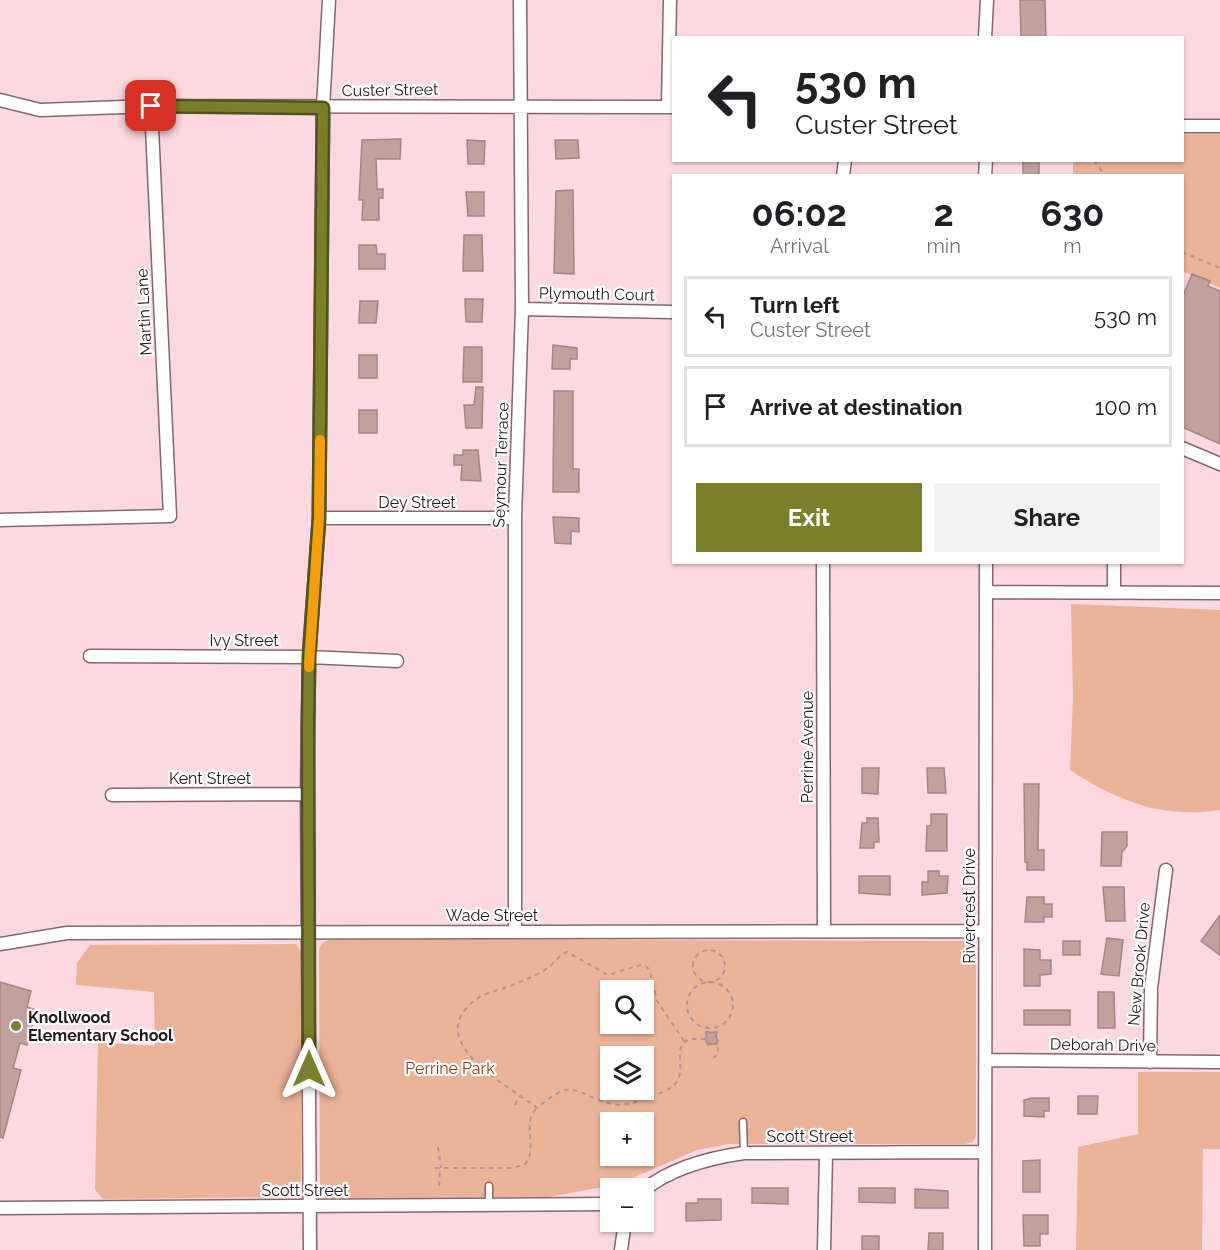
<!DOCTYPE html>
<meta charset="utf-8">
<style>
body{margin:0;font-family:Raleway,sans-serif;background:#f2f2f2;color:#202124;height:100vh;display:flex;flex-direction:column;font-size:22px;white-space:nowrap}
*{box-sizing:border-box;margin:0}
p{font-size:20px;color:#757577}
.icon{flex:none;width:33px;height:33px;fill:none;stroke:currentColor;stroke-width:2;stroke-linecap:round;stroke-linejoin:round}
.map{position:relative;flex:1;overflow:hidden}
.panel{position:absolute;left:672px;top:174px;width:512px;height:390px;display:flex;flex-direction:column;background:#fff;border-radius:0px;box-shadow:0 2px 4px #0004}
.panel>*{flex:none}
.banner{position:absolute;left:672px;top:36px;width:512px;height:126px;border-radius:0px;box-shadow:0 2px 4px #0004;background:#fff;color:#202124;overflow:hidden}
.controls{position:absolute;left:600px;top:980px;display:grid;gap:12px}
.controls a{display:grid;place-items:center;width:54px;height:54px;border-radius:0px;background:#fff;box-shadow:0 2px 4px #0004;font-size:30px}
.pin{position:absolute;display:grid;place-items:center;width:51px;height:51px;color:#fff;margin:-26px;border-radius:12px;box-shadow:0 3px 9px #0006}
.me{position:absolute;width:66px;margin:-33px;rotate:0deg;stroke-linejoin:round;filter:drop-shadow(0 0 4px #0008)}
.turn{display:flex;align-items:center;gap:21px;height:126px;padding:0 24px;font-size:27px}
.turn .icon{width:78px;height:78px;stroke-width:2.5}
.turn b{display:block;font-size:42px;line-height:51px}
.eta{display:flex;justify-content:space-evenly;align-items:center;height:102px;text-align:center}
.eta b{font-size:36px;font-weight:700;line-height:42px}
.action{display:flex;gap:12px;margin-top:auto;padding:12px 24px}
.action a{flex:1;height:69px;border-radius:0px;background:#7b7f29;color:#fff;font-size:24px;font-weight:700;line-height:69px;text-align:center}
.action a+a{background:#f2f2f2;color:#202124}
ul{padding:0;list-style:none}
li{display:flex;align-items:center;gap:18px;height:81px;margin:0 12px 9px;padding:0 12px;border:3px solid #e0e0e0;border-radius:0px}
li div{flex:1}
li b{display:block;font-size:22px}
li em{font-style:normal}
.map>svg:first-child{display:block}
.green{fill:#eab297;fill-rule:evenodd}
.building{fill:#c2a19d;stroke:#a58582;stroke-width:1.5}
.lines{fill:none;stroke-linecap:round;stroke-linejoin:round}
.service-casing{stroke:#84666c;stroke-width:9}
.minor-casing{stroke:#84666c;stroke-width:15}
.path{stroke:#ae9398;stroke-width:2;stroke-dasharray:4.5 4.5;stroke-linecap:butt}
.service{stroke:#fff;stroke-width:6}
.minor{stroke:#fff;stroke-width:12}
.route-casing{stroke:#50531b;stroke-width:15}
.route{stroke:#7b7f29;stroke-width:10}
.slow{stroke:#f59e0b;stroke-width:10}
.poi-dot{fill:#7b7f29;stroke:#fff;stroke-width:2}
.labels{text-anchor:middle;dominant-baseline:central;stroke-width:4.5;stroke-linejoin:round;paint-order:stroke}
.street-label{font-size:16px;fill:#23171a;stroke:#fff}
.poi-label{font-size:16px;font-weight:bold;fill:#23171a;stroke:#fff;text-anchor:start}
.park-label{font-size:16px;fill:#893f13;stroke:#fff}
</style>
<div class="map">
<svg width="1220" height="1250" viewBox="0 0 1220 1250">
<rect width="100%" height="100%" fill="#fcd9e0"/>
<!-- green -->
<path class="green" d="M1182,134H1220V288L1182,271V176H1073V161L1182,160Z
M1071,604L1220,610V810C1162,819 1118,801 1070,770L1073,696Z
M331,939L971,941L976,951V1136L973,1142L965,1144H729L697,1150L635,1177L608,1186L549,1197L326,1198L320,1192L319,949L322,943ZM610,990H644V1023H610ZM610,1056H644V1089H610ZM610,1122H644V1155H610Z
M296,944L301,951V1180L295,1197L103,1199L95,1190L98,1042L155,1046L154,992L76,985L77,963L90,945Z
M1138,1072H1220V1149H1203L1202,1250H1076L1078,1147L1138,1134Z"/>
<!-- building -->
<path class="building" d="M1020,0H1045L1046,38H1021Z
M401,139L400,159H376L377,189H383V198H379V220H362L363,200H359L362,140Z
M467,140L485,141L484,164H468Z
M555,140H578L579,158L556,159Z
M1023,160H1039V176H1023Z
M573,190L574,274L554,273L556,191Z
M466,192H484V216H468Z
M464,235H482L483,271H463Z
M359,245H376L377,254H385V269H359Z
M1192,274L1210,281L1208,286L1220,291V444L1182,427V298Z
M465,299H483L482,322H466Z
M360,301H378L376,323H359Z
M553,345L577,348V359H570V369H552Z
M464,347H482V382H463Z
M359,355H377V378H359Z
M476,387H483L482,428H466L464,405H474Z
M554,391H573V469H579V492H553Z
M359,410H377V433H359Z
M463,450H478L481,481L461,480L462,465H454V455H463Z
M553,517L579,518V532L571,531V544L555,543Z
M862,768H879L878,794L862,793Z
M927,768H944L946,793H928Z
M1024,784H1039L1038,850H1044V870H1027V862H1025Z
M931,814H947V851H926L927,826H931Z
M867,818H878L879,842H874V848H860L862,823H867Z
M1102,832H1127V846L1122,852L1121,866H1101Z
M928,871H939V876H948L947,893L922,895V882H928Z
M859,876H890V895L859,893Z
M1103,887H1124L1125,921H1106Z
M1027,897H1044V904H1052V917H1044V922H1025Z
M1220,915V955L1201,941Z
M1107,938L1123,940L1119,976L1101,974Z
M1063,941H1080V955H1063Z
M1024,949L1040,950V960H1051V974L1040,975V986H1024Z
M0,982L31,991L27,1007L36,1010L27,1045L20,1043L13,1068L21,1070L3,1138L0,1137Z
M1098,992H1114L1115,1028H1098Z
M1024,1010H1070V1025H1024Z
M716,1032L717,1044H707L706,1033Z
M1078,1096H1098L1097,1114H1078Z
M1032,1098H1049V1111H1044V1117L1024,1116V1100Z
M1040,1160V1192H1023V1161Z
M752,1188H788V1204L752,1203Z
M859,1188H895V1203L859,1202Z
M915,1189L948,1191V1208H915Z
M698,1199H721V1220L686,1221V1203H698Z
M1023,1215H1048V1234H1040V1246H1024Z
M929,1233H943V1250H928Z
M862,1236H879V1250H862Z"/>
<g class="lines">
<defs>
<path id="service" d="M743,1122L744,1153
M489,1186V1205"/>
<path id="minor" d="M985,38L987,0
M0,100L40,110L151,106L674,107
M668,107L670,0
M1182,126H1220
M843,176L845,160
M985,176L986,160
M522,309L671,312
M1182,448L1220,464
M319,518H515
M0,520L170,516L151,106
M823,562L824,931
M986,592L1220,593
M1114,593V562
M90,656L309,657L397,661
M112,795L307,794
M515,932V518L522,309L520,0
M0,944L67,933L985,931
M986,1060L1220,1062
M1150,1062L1151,988L1166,870
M644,1190C671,1168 709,1158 744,1153L985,1152
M0,1208L610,1204
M310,1250L307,794L309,657L319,518L323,108L329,0
M621,1250L625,1221
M824,1250L826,1153
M985,1250L986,562"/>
</defs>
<!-- service casing -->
<use href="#service" class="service-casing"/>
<!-- minor casing -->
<use href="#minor" class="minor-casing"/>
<!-- path -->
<path class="path" d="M1094,160L1105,176
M1182,252L1220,268
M693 966a16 16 0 1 1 32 0a16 16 0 1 1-32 0Z
M687 1005a23 23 0 1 1 46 0a23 23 0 1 1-46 0Z
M684,1041L657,1001L650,971L647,967L640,965L608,975L567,952C559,955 554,964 546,969C537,975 527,979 517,983C505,989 489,991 478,998C418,1040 508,1085 537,1108C576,1075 574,1095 612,1104C625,1107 640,1101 652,1096C660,1093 671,1090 676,1083C685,1070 676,1056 683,1043L689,1039H706
M713,1058L718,1054L717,1032H706V1045L718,1044
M515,1105L520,1096
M438,1147L441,1168
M435,1168H511L524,1165C540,1149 520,1125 537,1108
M439,1186L440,1168"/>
<!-- service -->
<use href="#service" class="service"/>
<!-- minor -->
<use href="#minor" class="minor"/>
</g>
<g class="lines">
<defs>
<path id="route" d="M151,106L323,108L319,518L309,657L308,726L309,1069"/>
</defs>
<!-- route casing -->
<use href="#route" class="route-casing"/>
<!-- route -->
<use href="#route" class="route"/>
<!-- slow -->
<path class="slow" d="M309,667L319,518L320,440"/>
</g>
<!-- markers -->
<circle class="poi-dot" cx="16" cy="1026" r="6"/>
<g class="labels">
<!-- street labels -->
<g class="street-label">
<text transform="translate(390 90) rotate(-1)">Custer Street</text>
<text transform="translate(597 294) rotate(1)">Plymouth Court</text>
<text transform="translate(144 312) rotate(-93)">Martin Lane</text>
<text transform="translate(501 465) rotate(-88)">Seymour Terrace</text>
<text x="417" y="502">Dey Street</text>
<text x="244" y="640">Ivy Street</text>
<text transform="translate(807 747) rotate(-90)">Perrine Avenue</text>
<text x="210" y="778">Kent Street</text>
<text transform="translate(969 906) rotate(-90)">Rivercrest Drive</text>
<text x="492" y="915">Wade Street</text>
<text transform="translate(1139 964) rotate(-85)">New Brook Drive</text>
<text transform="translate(1103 1045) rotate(1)">Deborah Drive</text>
<text x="810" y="1136">Scott Street</text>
<text x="305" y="1190">Scott Street</text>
</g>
<!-- poi labels -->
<g class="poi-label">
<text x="28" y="1017">Knollwood<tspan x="28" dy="18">Elementary School</tspan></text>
</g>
<!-- park labels -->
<g class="park-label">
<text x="450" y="1068">Perrine Park</text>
</g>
</g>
</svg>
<div class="controls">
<a><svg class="icon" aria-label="search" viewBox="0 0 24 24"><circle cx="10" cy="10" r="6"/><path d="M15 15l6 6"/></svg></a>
<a><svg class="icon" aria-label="layers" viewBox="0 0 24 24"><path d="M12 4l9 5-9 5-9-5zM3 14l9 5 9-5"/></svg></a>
<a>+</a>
<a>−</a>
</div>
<div class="pin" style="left:151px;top:106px;background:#d93025"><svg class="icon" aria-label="arrive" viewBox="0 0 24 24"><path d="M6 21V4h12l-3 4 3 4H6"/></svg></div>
<svg class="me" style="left:309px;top:1069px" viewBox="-20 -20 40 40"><path d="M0-17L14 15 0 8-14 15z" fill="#7b7f29" stroke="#fff" stroke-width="4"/></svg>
<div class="banner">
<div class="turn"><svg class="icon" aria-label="left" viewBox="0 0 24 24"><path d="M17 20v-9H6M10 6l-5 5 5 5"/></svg><div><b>530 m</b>Custer Street</div></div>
</div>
<section class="panel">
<div class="eta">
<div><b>06:02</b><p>Arrival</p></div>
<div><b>2</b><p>min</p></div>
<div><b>630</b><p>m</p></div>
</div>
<ul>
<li><svg class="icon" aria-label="left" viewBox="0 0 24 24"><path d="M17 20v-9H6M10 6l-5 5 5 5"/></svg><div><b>Turn left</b><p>Custer Street</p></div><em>530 m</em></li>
<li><svg class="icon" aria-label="arrive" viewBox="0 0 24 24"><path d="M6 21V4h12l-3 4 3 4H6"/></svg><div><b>Arrive at destination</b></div><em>100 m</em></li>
</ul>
<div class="action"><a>Exit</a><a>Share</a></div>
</section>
</div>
